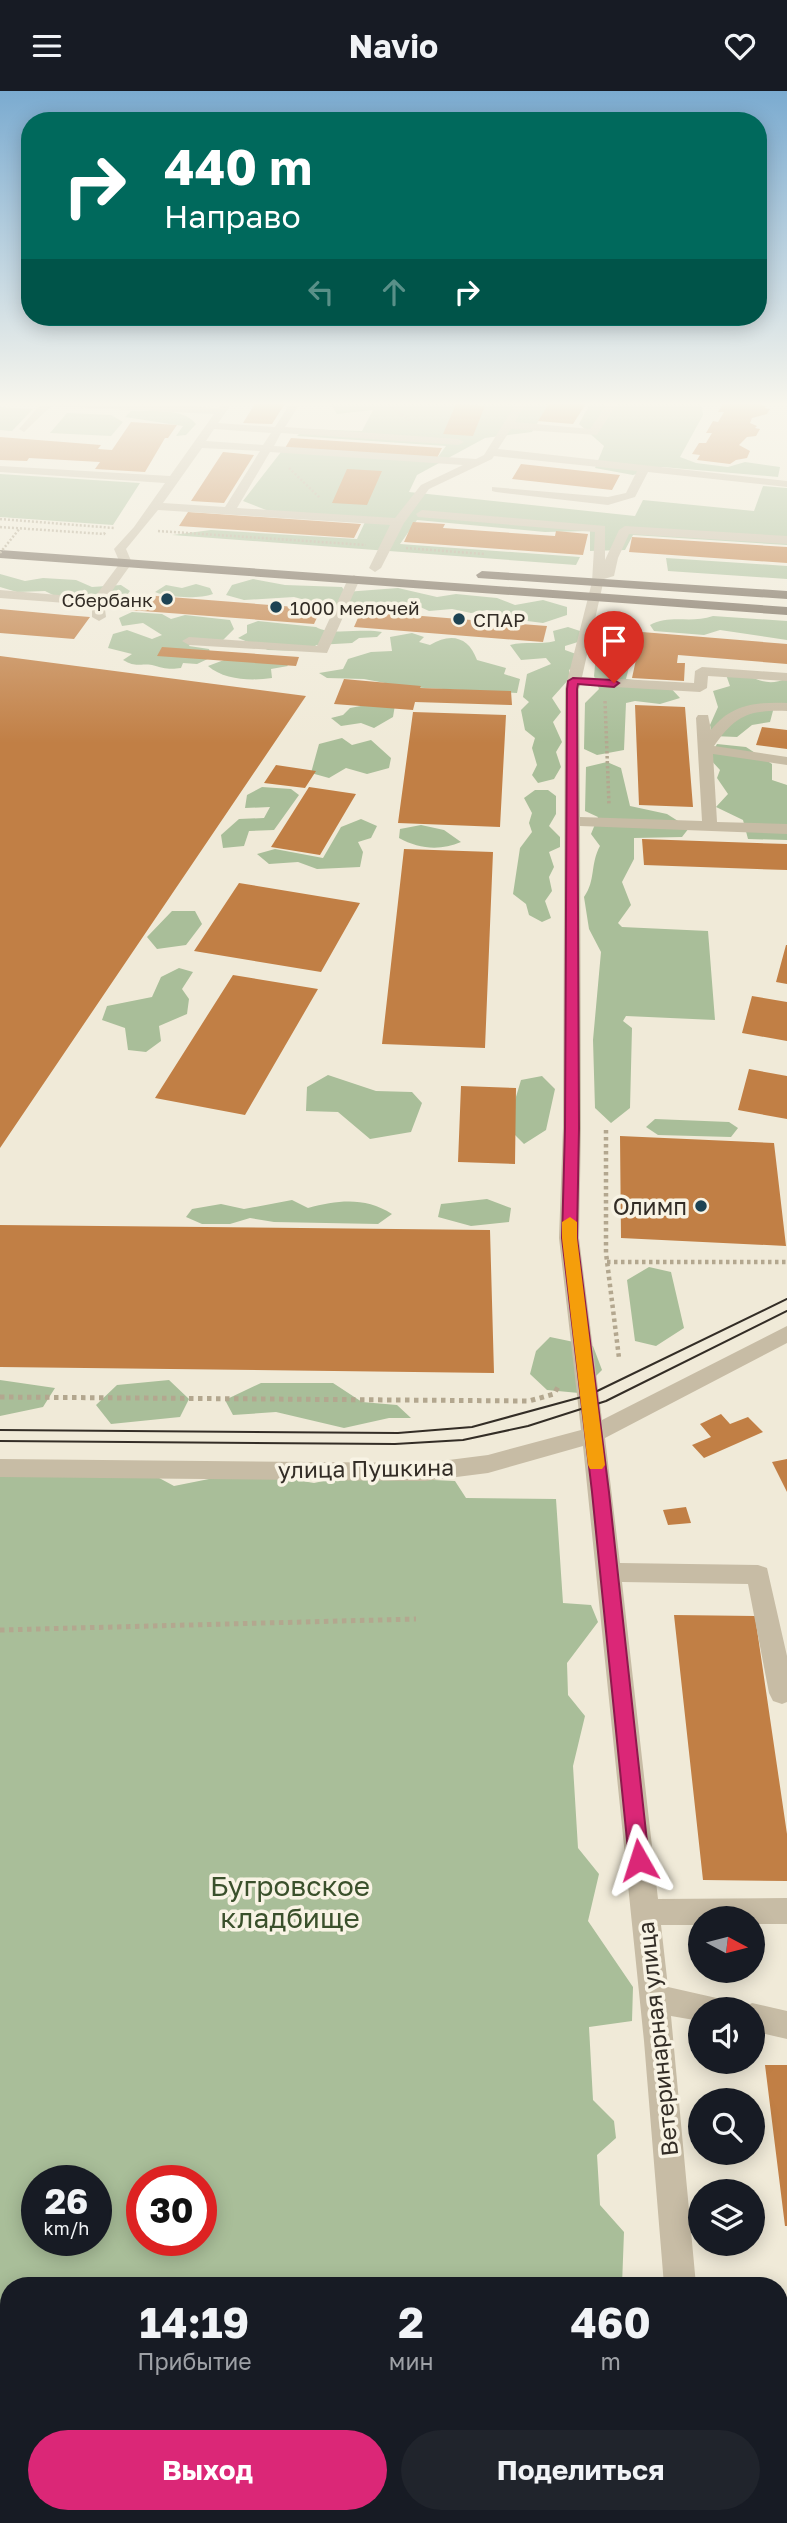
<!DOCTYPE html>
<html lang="ru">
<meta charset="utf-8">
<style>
body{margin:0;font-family:"Golos Text",sans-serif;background:#20242c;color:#f1f3f6;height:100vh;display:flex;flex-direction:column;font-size:26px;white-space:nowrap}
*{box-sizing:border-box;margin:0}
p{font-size:23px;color:#9ea1a6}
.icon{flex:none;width:38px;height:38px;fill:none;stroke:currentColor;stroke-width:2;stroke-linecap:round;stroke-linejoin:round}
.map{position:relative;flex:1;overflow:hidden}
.sheet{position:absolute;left:0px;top:2186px;width:788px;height:247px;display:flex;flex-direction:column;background:#171b24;border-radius:28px 28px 0 0;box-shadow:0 4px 18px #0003}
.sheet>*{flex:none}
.banner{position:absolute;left:21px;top:21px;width:746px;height:214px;border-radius:28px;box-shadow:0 4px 18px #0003;background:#00695c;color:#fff;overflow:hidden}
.needle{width:46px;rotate:97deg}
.fabs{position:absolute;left:688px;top:1815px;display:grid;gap:14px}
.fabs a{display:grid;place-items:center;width:77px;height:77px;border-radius:50%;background:#171b24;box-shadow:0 4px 18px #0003;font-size:35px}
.speed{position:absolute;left:21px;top:2074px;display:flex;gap:14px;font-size:35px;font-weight:700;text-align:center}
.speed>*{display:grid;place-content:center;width:91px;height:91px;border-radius:50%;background:#171b24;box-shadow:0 4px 18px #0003;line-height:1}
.speed small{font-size:18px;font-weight:400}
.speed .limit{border:10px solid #d22;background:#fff;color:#111}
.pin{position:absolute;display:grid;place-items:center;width:60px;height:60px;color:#fff;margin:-72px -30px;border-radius:50% 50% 50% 0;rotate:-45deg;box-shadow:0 0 7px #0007}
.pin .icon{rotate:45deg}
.me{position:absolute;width:77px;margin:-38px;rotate:354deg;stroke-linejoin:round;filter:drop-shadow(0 0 5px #0008)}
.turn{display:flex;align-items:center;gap:24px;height:147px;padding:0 28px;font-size:32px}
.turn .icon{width:91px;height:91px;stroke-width:2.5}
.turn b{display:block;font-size:49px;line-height:60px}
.lanes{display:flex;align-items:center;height:66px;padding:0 28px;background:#0003;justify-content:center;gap:35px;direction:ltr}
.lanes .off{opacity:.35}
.eta{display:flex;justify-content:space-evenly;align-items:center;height:119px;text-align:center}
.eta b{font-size:42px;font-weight:700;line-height:49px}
.action{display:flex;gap:14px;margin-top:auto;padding:14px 28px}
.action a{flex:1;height:80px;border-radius:42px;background:#db2777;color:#fff;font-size:28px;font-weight:700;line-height:80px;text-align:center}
.action a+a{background:#20242c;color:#f1f3f6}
header{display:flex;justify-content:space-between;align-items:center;height:91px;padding:0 28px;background:#171b24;font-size:32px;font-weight:700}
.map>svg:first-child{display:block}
.green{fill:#a9be99;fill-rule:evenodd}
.building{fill:#c17f45}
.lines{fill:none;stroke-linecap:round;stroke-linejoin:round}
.path-far4{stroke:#b3a78f;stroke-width:2.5;stroke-dasharray:2 2;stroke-linecap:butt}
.path-far3{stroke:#b3a78f;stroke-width:3.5;stroke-dasharray:2.5 2.5;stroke-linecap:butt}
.path-far2{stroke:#b3a78f;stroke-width:4.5;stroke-dasharray:3.5 3.5;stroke-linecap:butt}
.path-far1{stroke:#b3a78f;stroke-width:5;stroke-dasharray:4.5 4.5;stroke-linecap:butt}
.path{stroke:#b3a78f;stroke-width:6;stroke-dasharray:5 5;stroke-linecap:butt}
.minor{fill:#c7bca5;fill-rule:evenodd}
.major{fill:#756857;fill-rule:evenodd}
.tram{stroke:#332d26;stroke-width:2}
.path-bridge{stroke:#b3a78f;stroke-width:2.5;stroke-dasharray:2 2;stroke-linecap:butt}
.route{fill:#db2777;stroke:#8e194d;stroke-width:2}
.slow{fill:#f59e0b}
.poi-dot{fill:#1d4353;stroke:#f8f3e4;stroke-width:2.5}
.labels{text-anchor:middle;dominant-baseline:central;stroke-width:7;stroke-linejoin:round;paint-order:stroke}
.far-poi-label{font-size:19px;fill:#332d26;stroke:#f8f3e4;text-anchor:start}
.poi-label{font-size:23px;fill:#332d26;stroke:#f8f3e4;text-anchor:end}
.street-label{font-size:23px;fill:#332d26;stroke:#f8f3e4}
.near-park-label{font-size:28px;fill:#3a502b;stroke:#f8f3e4}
</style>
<header><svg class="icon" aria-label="menu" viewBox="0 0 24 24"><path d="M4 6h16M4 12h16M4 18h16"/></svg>Navio<svg class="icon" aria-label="heart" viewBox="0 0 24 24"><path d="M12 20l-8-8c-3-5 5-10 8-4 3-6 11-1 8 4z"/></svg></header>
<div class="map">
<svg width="787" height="2432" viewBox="0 0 787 2432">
<rect width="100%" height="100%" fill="#f0ead8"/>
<!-- green -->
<path class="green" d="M329,311H550L532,341L485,347L417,384L409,401L635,425L643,409L754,420L763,395L787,397V454L633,444L625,459L590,460V440L545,441L417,429L400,453L580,466L576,474L172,444L211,439L357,448L365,431L266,419L243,410L281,361L435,370L446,355L297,345L304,338L362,340L373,319L337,323Z
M591,311H701L703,324L680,366L696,372L728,376L745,371L780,376L778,386L662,376L633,384L595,377L604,355L579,333Z
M0,316L33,318L12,340L0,339Z
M131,320C150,321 183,316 196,333L186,344L176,345L183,335L125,326Z
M67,322L111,324L123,331L111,345L50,342Z
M0,383L140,392L113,434L0,426Z
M666,467L787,475V488L668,480Z
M0,483L25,490L43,487L76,489L92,496L121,494L130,500L127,504L110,508L94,503L79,507L55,505L45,500L17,501L0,496Z
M253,488L285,494L342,496L345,501L398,497L437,506L456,503L497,507L515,514L543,509L567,516V524L543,532L505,527L487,519L471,522L452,518L429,520L418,515L400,513L388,516L364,515L348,524L328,522V515L294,506L244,509L226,504L232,494Z
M196,493L210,497L213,503C199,508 170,507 155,501L166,494L182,497Z
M132,521L162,523L171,528L185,524L230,529L234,538L222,550L193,548L189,555L209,558L212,566L197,573L183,572L181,577C169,579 163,577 152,574C139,572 137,577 123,569L132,563L108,557L113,543L127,539L152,548L162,544L143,532L122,535L119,527Z
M713,525L787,530V549L720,539L704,544L654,540L650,534C670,523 691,533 713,525Z
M258,530L316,536C331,545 362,537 382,541L377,546L359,547L352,552L317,554L304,560L268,559L238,547L247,542V534Z
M568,536L580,540L578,551L565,555V559L576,563L582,570L569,579V588L552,607L561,621L553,631L562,651L556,661L561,676L554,688L538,692L532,684L537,674L532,657L535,647L525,639L521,619L529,611L523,606L527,583L551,573L546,567L521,569L510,554C525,550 540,554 555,550L553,540Z
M620,538L637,545L626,588L667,593L680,607L660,613L635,610L626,612L624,659L597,664L584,658L585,612L599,598L594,585L596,564L605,559L604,543Z
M412,542L424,546L419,551L430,554C451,541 469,546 477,569L506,577L504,583L520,588L517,602L406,596L364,588L327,587L319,582L343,578L348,568L371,561L392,560L390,546Z
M232,566L284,570L288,575L271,578L272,587C251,590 224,589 208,575Z
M724,578C749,579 761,600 787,587V616H774L770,631L752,634L737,646L713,645L710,634L718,616L713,600L730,595Z
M382,611L395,614L393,626L374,637L361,632L341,635L331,627L343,624L350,617Z
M342,647L352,654L371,649L391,667L389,677L367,683L346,677L329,687L311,682L319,653Z
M717,653L746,656L772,673V689L787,694V749L748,748L743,729L716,716L728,703L717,687L720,679L709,667Z
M607,671L621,677L630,715L667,723L689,737L682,746L634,747V768L622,791L631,814L618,832L622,836L708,840L715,929L626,925L623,930L632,937L630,1017L611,1032L595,1017L593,949L601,861L589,838L584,806C596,789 590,773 600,755L591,743L598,726L585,720L586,676Z
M262,696L291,698L299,704L274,739L249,740L244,755L223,757L221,744L239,728L264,727L270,716L245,717L247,704Z
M535,699H548L556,705V723L549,735L560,746V756L549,761L554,776L549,786L552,800L545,810L551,827L542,831L529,824L526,813L513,803L520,757L532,741L529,732L532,722L524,707Z
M361,728L377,735L371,747L358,751L363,761L360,776L317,778L298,771L269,773L257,763L275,758L323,767L341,736Z
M421,734L444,739L461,751C440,760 419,758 399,747L400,738Z
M172,820H195L202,833L186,854L157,858L147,846Z
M179,877L193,881L182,898L189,908L187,923L159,935L161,950L146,961L128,959L125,937L102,929L107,915L152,906L161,886Z
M328,984L376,1000L412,1001L422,1012L411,1041L370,1048L338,1021L306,1020L307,996Z
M542,985L555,998L546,1039L524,1053L507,1036L521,989Z
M655,1028L729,1031L738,1037L731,1046L658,1044L646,1036Z
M487,1108L511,1117L509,1131L471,1135L438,1126L441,1113Z
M292,1109L308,1117C339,1109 365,1106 392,1123L378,1133L274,1131L250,1127L230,1133H202L186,1126L192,1118L221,1113L244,1118Z
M649,1176L671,1181L684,1237L656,1255L635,1250L627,1189Z
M550,1246L593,1255L602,1279L579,1302L547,1299L530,1283L536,1260Z
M0,1289L55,1297L43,1316L0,1325Z
M169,1289L189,1308L180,1326L111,1333L96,1314L117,1294Z
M261,1292H333L362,1311L397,1314L411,1327H389L344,1337L276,1321L233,1324L225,1309Z
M148,1381L174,1395L219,1386L267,1384L314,1392L347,1385L455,1390L466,1407L556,1408L563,1512L591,1514L598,1531L567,1572L568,1604L585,1625L573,1675L578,1757L599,1783L588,1830L633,1896L632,1930L589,1936L593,2009L614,2030L616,2047L597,2064L600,2114L624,2141L622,2194H9V2424H629V2432H0V1382ZM37,2090H96V2149H37ZM142,2090H201V2149H142Z"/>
<!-- building -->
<path class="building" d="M256,311H286L272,333L243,332Z
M550,311H587L573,333L538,330Z
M724,311H763L762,314L766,315L765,317L770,318L767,323L752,327L750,332L757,335L755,337L760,338L756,345L747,346L739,354L750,360L747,367L736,369L730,373L697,369L700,364L692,363L699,352H706L712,342H706L713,330L718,331L724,321H718Z
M456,313L485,315L473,345L443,343Z
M131,331L177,334L168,347H165L145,381L95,378L100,371L29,367L27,370L0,369V346L101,354L98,358L112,359Z
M291,347L442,357L437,367L285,357Z
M223,361L254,364L224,412L191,410Z
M521,373L620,384L612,399L512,388Z
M347,378L382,380L367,414L332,412Z
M188,421L361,433L354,447L179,435Z
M413,431L445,433L443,437L555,445L556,440L588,443L583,464L404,451Z
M632,446L787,456V472L629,461Z
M139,504L157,505L321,518L314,533L129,519Z
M0,518L65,524L90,526L74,548L0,542Z
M361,520L459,528L547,535L543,551L354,536Z
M642,541L787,553V573L678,564L677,572H685L684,590L632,587Z
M162,556L299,566L296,575L157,565Z
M0,565L306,605L0,1057Z
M344,588L421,595L420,597L511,600L512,614L415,611L413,619L334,613Z
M635,614L685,616L693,716L639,714Z
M413,621L506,624L500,736L398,732Z
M762,636L787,639V658L756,654Z
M276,674L316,680L305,697L264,692Z
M309,696L356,703L320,764L271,756Z
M642,748L787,753V779L644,774Z
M404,758L493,761L485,957L382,953Z
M239,792L360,812L321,881L194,860Z
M786,854H787V893L776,891Z
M233,884L318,898L245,1024L155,1007Z
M752,905L787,911V950L742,942Z
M749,978L787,985V1028L738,1019Z
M461,995L516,997L515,1073L458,1071Z
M620,1045L774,1052L786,1155L621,1147Z
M0,1134L490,1139L494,1282L0,1276Z
M721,1323L730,1333L748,1326L763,1341L704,1367L692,1354L711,1346L700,1333Z
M787,1368V1401L772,1371Z
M686,1416L691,1432L668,1434L663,1419Z
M674,1524L755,1525L787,1743V1790L703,1789Z
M765,1974H787V2135H785Z
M779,2278L787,2279V2413L779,2347Z"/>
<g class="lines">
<!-- path-far4 -->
<path class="path-far4" d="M386,311L410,330
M289,377L320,407
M0,428L114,437
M0,436L104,443L106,440
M158,440L366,454
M406,457L484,463
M613,560L621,526"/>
<!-- path-far3 -->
<path class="path-far3" d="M610,574L614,558
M605,610L609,714"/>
<!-- path-far2 -->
<path class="path-far2" d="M606,1039V1162L619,1267
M607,1171H787"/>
<!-- path-far1 -->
<path class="path-far1" d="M0,1306L529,1310L554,1303L559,1294
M0,1539L416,1528"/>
<!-- path -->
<path class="path" d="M0,2346L9,2347"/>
<!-- minor -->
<path class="minor" d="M0,311H125L219,317L222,311H233L218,332L275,336L291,311H301L285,336L458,348L464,351L458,354L281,342L274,355L476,368L484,364L517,311H527L515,331L590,338L608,311H618L597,344L511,338L498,358L787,390V396L648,381L635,406L608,414L496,401L492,400V396L608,406L626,402L637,380L494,365L492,368L429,398L404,432L381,477L375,481L369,477L390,434L158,419L126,458L132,472L104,511L106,526L99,530L92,526V514L0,507V499L94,507L120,472L114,458L134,436L165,392L0,381V375L170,385L214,323L51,315L24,341L19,338L39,315L0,314ZM214,338L271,342L263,354L206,350ZM202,357L260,360L225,416L163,412ZM270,361L463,374L421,394L395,427L237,417Z
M422,419L605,435V469L619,439L625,435L787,445V453L629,443L618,467L614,485L604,488L582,586L694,592L695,580L702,576L787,582V590L708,585L707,597L700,601L580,594L579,598L580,726L702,730L696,627L698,624H708L711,639C731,613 756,611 787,612V620C750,619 736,623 714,655L787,666V674L713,663L717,731L787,733V743L580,735L581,1037L579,1147L602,1329L787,1235V1252L605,1347L620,1472L758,1474L767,1477L787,1565V1611L782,1613L773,1610L769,1602L748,1493L622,1491L658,1808L787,1807V1833H752V1827H700V1834H661L668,1896L721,1908L726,1918H700V1930L671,1925L696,2194H664L644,1950L583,1355L488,1382L425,1390L0,1386V1368L425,1372L488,1364L581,1339L559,1147L563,1037L565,598L592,491L595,441L418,426L416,423Z
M354,484L360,488L327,562L189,554L182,550L189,546L317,555L348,488Z
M752,1912L787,1920V1948L752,1940V1918H741Z
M779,2206L787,2207V2239L779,2238Z
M683,2424H717L718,2432H682Z"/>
<!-- major -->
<path class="major" d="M0,459L787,516V524L0,467Z
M482,480L787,500V508L478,487L476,484Z"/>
<!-- tram -->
<path class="tram" d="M0,1339L398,1342L472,1336L589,1304L787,1208
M0,1350L395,1353L463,1349L528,1335L606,1310L787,1220"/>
<!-- path-bridge -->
<path class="path-bridge" d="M0,462L20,437"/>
</g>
<!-- sky -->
<linearGradient id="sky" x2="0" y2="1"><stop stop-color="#7babd0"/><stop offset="0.48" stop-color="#f8f6ed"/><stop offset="1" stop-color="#f8f6ed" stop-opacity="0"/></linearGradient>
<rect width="787" height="652" fill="url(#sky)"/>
<!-- route -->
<path class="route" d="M573,587L614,589L619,592L614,596L578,593L577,598L579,1037L577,1147L609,1401L649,1769L646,1776L639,1778L632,1776L629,1769L592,1401L562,1147L565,1037L567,598L568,590Z"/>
<!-- slow -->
<path class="slow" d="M570,1126L577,1131V1147L605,1374L602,1378H590L588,1374L562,1147V1131Z"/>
<!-- markers -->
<g class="poi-dot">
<circle cx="167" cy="508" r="7"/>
<circle cx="276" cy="516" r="7"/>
<circle cx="459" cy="528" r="7"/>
<circle cx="701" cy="1115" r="7"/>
</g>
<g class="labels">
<!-- far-poi labels -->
<g class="far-poi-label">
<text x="153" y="508" text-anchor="end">Сбербанк</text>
<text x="290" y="516">1000 мелочей</text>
<text x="473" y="528">СПАР</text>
</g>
<!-- poi labels -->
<g class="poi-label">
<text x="687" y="1115">Олимп</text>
</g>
<!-- street labels -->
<g class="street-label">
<text transform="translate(366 1377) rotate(-1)">улица Пушкина</text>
<text transform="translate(657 1948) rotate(-96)">Ветеринарная улица</text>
</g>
<!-- near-park labels -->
<g class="near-park-label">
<text x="290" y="1794">Бугровское<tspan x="290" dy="32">кладбище</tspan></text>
</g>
</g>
</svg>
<div class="fabs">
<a><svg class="needle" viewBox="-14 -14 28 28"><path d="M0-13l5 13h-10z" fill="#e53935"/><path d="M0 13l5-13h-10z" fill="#9ea1a6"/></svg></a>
<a><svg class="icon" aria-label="sound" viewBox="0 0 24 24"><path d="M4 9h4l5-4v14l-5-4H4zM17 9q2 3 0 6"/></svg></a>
<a><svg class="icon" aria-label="search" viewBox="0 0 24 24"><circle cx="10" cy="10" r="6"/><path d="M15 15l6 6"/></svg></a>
<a><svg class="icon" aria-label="layers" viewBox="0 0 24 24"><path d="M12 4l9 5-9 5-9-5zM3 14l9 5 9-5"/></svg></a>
</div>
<div class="speed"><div>26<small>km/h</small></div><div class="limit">30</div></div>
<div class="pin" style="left:614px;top:592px;background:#d93025"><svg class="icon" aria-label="arrive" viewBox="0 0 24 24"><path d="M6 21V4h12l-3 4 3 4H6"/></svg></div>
<svg class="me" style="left:639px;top:1769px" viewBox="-20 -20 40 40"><path d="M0-17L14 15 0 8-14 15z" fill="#db2777" stroke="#fff" stroke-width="4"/></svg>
<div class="banner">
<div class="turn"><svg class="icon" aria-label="right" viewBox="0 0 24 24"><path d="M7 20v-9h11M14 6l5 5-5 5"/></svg><div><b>440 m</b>Направо</div></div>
<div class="lanes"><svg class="icon off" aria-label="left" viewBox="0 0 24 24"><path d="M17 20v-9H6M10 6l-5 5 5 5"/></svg><svg class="icon off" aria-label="ahead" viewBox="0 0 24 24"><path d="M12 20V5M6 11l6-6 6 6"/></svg><svg class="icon" aria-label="right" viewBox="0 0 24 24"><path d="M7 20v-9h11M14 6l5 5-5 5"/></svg></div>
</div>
<section class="sheet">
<div class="eta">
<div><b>14:19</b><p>Прибытие</p></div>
<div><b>2</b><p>мин</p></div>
<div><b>460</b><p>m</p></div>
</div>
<div class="action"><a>Выход</a><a>Поделиться</a></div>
</section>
</div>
